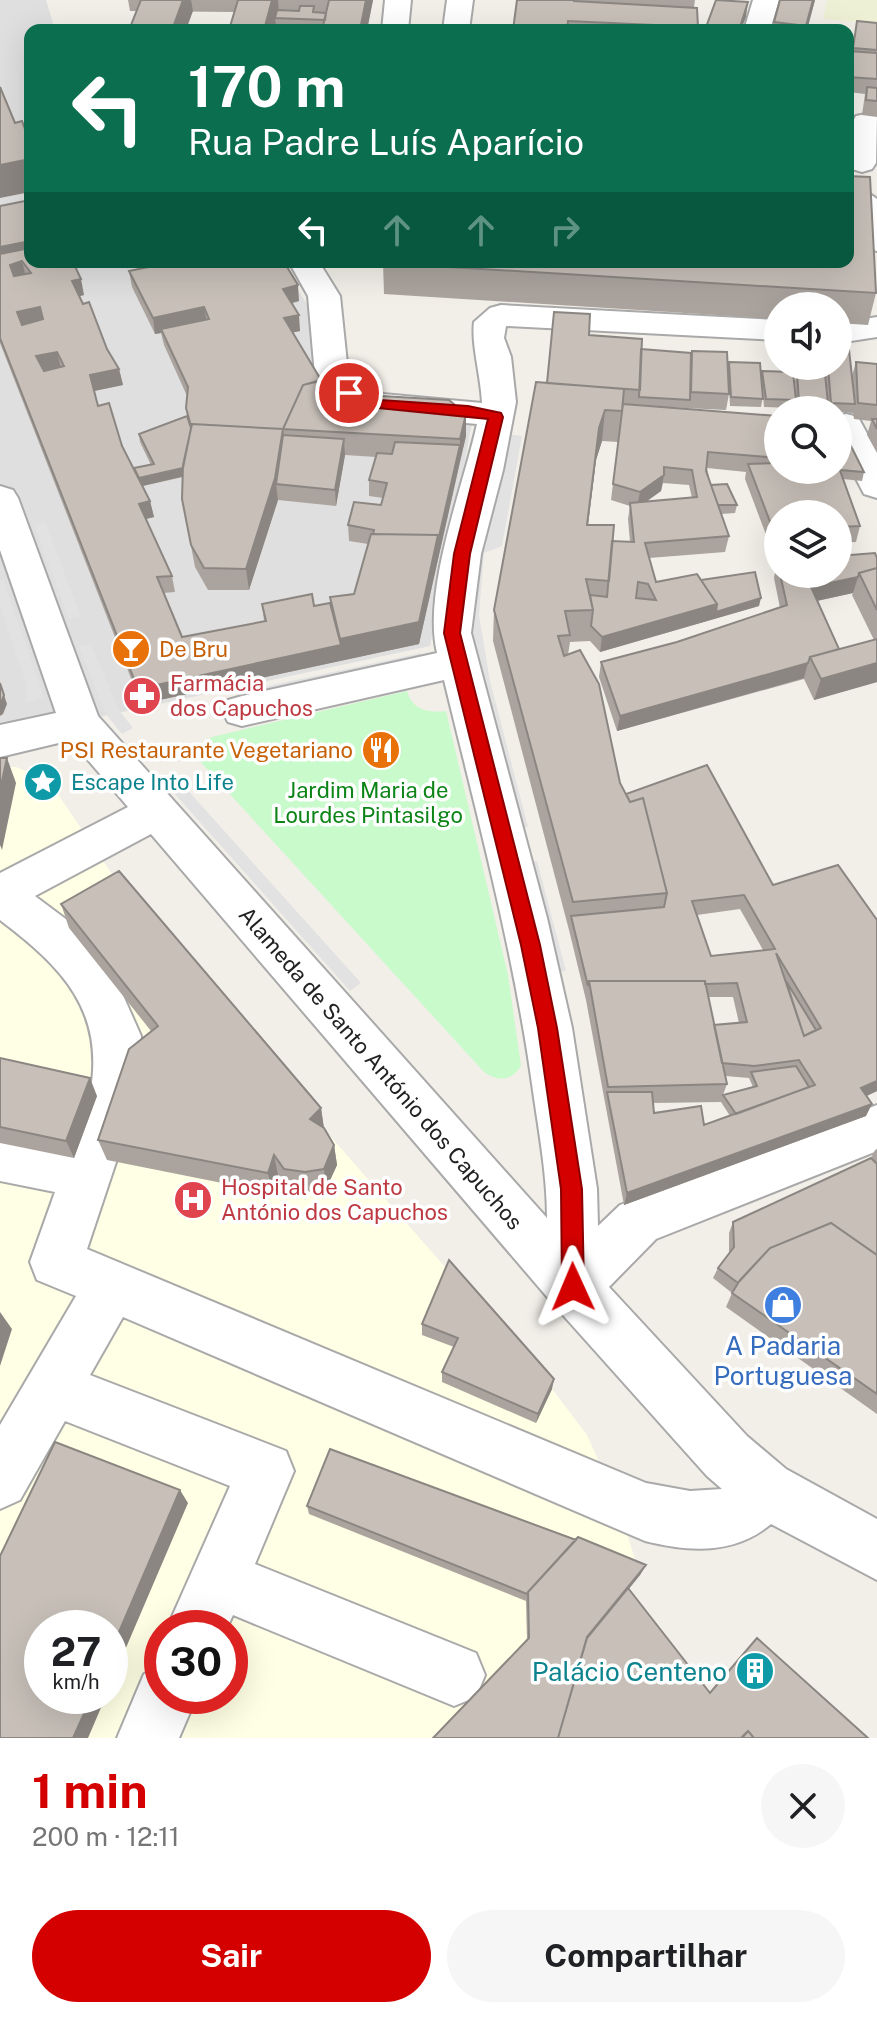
<!DOCTYPE html>
<html lang="pt">
<meta charset="utf-8">
<style>
body{margin:0;font-family:"Public Sans",sans-serif;background:#f6f6f6;color:#202124;height:100vh;display:flex;flex-direction:column;font-size:30px;white-space:nowrap}
*{box-sizing:border-box;margin:0}
p{font-size:26px;color:#757577}
.icon{flex:none;width:44px;height:44px;fill:none;stroke:currentColor;stroke-width:2;stroke-linecap:round;stroke-linejoin:round}
.map{position:relative;height:1738px;overflow:hidden}
.drawer{display:flex;flex-direction:column;background:#fff;flex:1}
.drawer>*{flex:none}
.top-card{position:absolute;left:24px;top:24px;width:830px;height:244px;border-radius:16px;box-shadow:0 8px 32px #0002;background:#0b6e4f;color:#fff;overflow:hidden}
.buttons{position:absolute;left:764px;top:292px;display:grid;gap:16px}
.buttons a{display:grid;place-items:center;width:88px;height:88px;border-radius:50%;background:#fff;box-shadow:0 8px 32px #0002;font-size:40px}
.speed{position:absolute;left:24px;top:1610px;display:flex;gap:16px;font-size:40px;font-weight:700;text-align:center}
.speed>*{display:grid;place-content:center;width:104px;height:104px;border-radius:50%;background:#fff;box-shadow:0 8px 32px #0002;line-height:1}
.speed small{font-size:20px;font-weight:400}
.speed .limit{border:12px solid #d22;background:#fff;color:#111}
.pin{position:absolute;display:grid;place-items:center;width:68px;height:68px;color:#fff;margin:-34px;border:4px solid #fff;border-radius:50%;box-shadow:0 2px 8px #0007}
.me{position:absolute;width:88px;margin:-44px;rotate:359deg;stroke-linejoin:round;filter:drop-shadow(0 0 6px #0008)}
.turn{display:flex;align-items:center;gap:28px;height:168px;padding:0 32px;font-size:36px}
.turn .icon{width:104px;height:104px;stroke-width:2.5}
.turn b{display:block;font-size:56px;line-height:68px}
.lanes{display:flex;align-items:center;height:76px;padding:0 32px;background:#0003;justify-content:center;gap:40px;direction:ltr}
.lanes .off{opacity:.35}
.round{display:grid;place-items:center;flex:none;width:84px;height:84px;border-radius:42px;background:#f6f6f6}
.head{display:flex;align-items:center;justify-content:space-between;height:136px;padding:0 32px}
h1{font-size:48px;font-weight:700;line-height:60px;color:#d40000}
.cta{display:flex;gap:16px;margin-top:auto;padding:16px 32px}
.cta a{flex:1;height:92px;border-radius:48px;background:#d40000;color:#fff;font-size:32px;font-weight:700;line-height:92px;text-align:center}
.cta a+a{background:#f6f6f6;color:#202124}
.map>svg:first-child{display:block}
.residential{fill:#e0dfdf}
.education{fill:#ffffe5;fill-rule:evenodd}
.farmland{fill:#eef0d5}
.park{fill:#c8facc}
.parking{fill:#e2e2e2}
.lines{fill:none;stroke-linecap:round;stroke-linejoin:round}
.minor-casing{stroke:#a9a9a9;stroke-width:4}
.minor{fill:#fff;fill-rule:evenodd}
.wall{fill:#aba49e;fill-rule:evenodd}
.shaded-wall{fill:#8b8681}
.building{fill:#c7bfb8;stroke:#8b8681;stroke-width:2;fill-rule:evenodd}
.route{fill:#d40000;stroke:#8a0000;stroke-width:2}
.labels{text-anchor:middle;dominant-baseline:central;stroke-width:7;stroke-linejoin:round;paint-order:stroke}
.food-label{font-size:22px;fill:#c56008;stroke:#fff;text-anchor:start}
.health-label{font-size:22px;fill:#be3a42;stroke:#fff;text-anchor:start}
.culture-label{font-size:22px;fill:#0d838f;stroke:#fff;text-anchor:start}
.park-label{font-size:22px;fill:#0c8416;stroke:#fff}
.street-label{font-size:22px;fill:#222;stroke:#fff}
.near-shop-label{font-size:26px;fill:#366cbe;stroke:#fff}
.near-culture-label{font-size:26px;fill:#0d838f;stroke:#fff;text-anchor:end}
</style>
<div class="map">
<svg width="877" height="1738" viewBox="0 0 877 1738">
<rect width="100%" height="100%" fill="#f2efe9"/>
<!-- residential -->
<path class="residential" d="M0,0H46L55,30H30V199L0,206Z
M0,220L30,262H281L308,306L312,355L345,414L472,423L430,646L43,729L0,731Z"/>
<!-- education -->
<path class="education" d="M0,767H16L49,781L126,895L324,1129L552,1389L587,1435L617,1502L640,1575L584,1644L557,1738H0ZM42,1628H110V1696H42ZM162,1628H230V1696H162Z"/>
<!-- farmland -->
<path class="farmland" d="M827,0H877V24L823,19Z"/>
<!-- park -->
<path class="park" d="M407,691C412,710 429,713 446,711L508,975L521,1066C512,1081 498,1082 484,1072L196,757L197,747L212,737Z"/>
<!-- parking -->
<path class="parking" d="M507,434L522,436L502,546L484,553L479,615L490,681L528,827L515,829L467,615Z
M45,522L81,616L69,619L34,525Z
M3,579L44,697L25,703L27,686L0,606V580Z
M91,644L118,709L133,728L122,734L106,714L79,647Z
M421,653L425,661L257,698L254,689Z
M184,786L361,983L350,991L173,792Z
M537,861L566,971L551,972L524,863Z"/>
<g class="lines">
<defs>
<path id="minor" d="M385,0H411L408,30H382Z
M447,0H473L469,30H443Z
M753,0H779L770,30H744Z
M866,114L877,115L876,163L872,169L862,172L852,169C844,158 848,127 856,116Z
M848,186L867,192L877,199V251L866,248C857,235 863,216 848,205Z
M289,262H319L340,296L348,373L361,386L383,394L482,403C481,377 471,344 474,322L490,308L501,305L778,320V340L506,326L504,338L511,357L516,402L503,470L481,554L471,633L547,918L572,1028L597,1189L598,1226L620,1205L877,1105V1151L656,1239L609,1287L747,1436L786,1469L877,1519V1580L771,1524C734,1555 689,1552 645,1541L123,1317L90,1375L286,1451L294,1471L255,1564L476,1653L485,1675L476,1697L454,1706L233,1615L227,1628H167L230,1486L65,1421L20,1500L0,1509V1425L76,1296L37,1280L30,1262L55,1192L0,1181V1135L71,1148C77,1131 86,1113 90,1095C106,1011 62,967 0,920V873L128,807L71,740L0,757V725L56,713L0,550V486L13,490L18,498L98,716L547,1218C547,1175 539,1133 533,1091C514,952 477,816 444,680L242,726L228,722L222,711L228,700L242,696L437,653C422,590 463,488 477,424L378,415L337,400L315,375L308,296ZM151,834L554,1305L707,1476L722,1489L690,1491L646,1483L87,1249L138,1096L141,1036L111,968L75,926L35,896Z
M877,317V337L838,343V323Z
M846,414L858,417L877,452V498L864,494L838,444V416Z
M162,1667V1696H197L179,1738H117L144,1674Z"/>
</defs>
<!-- minor casing -->
<use href="#minor" class="minor-casing"/>
<!-- minor -->
<use href="#minor" class="minor"/>
</g>
<!-- wall -->
<path class="wall" d="M128,0H373L367,30L276,25L275,30H229L234,12L130,11Z
M517,0H695L694,7L698,30H513Z
M815,0L807,30H772L774,22Z
M857,21L877,23V117L862,115L865,94L848,92V51H852Z
M0,206L84,295L79,296L107,349L119,369L123,385L94,391L98,406L122,446L134,468L151,465L140,442L139,434L187,416L186,408L187,396L164,345L161,333L155,334L132,287L129,271L153,266L150,262H284L299,301L292,303L300,331L293,332L321,380L331,393L466,436L419,644L141,704L0,343ZM345,455L376,457L369,480V496L383,498L381,505L348,525L349,541L368,544L354,594L330,597V603L314,606L262,604L264,621L182,637L163,593L175,592L172,576L145,519L154,517L150,501L143,486L183,477L182,499L195,567L208,590H249L278,500L336,506Z
M383,262L876,293L868,325L838,323V306H778V319L384,294Z
M641,349L691,360L692,351L728,370L729,362L761,378L762,371L796,400L794,408L764,407L763,396L761,407L730,406L728,371L729,394L726,410L645,406L778,416V470H838L864,472L862,481L843,479L860,526L856,542L838,543V514H778V547L771,548L745,479L746,472L707,468L711,485L737,505L735,513L721,514L729,536L725,552L649,558L656,582L701,580L759,606L600,652L590,641L570,642L568,655L620,783L626,794L773,885L877,920V1091L867,1096L866,1116L624,1205L586,1000L569,930L493,641L494,610L547,383ZM602,441L618,442L611,500L630,506L628,519L630,542L612,541L588,525L596,460ZM663,483L689,485L692,498L646,502L661,491ZM740,909L763,950L711,956L697,915ZM708,997H733L739,1023L714,1025ZM725,1076L749,1078L753,1087L723,1095L727,1084ZM721,1102L730,1116L704,1125L654,1113L653,1103Z
M856,362L877,364V453L867,435L871,421L854,419L853,412V413L838,412V410H829L825,366H838L852,376Z
M797,373L828,403L826,410H797L795,381Z
M877,558V682L814,700L804,679L617,731L599,677L601,662L677,642L780,608L774,578L777,562L778,574H838ZM853,593L852,595L874,640L839,649L817,601Z
M61,904L321,1108L324,1128L334,1145L337,1165L326,1189L309,1192L288,1189L278,1175L272,1193L107,1160L98,1140L151,1031L69,928Z
M0,1058L97,1096L74,1158L0,1143Z
M877,1149V1414L726,1307L732,1293L713,1278L718,1268L729,1253V1233L733,1222L871,1158L875,1150Z
M449,1260L552,1389L536,1423L442,1382V1372L454,1347L422,1335V1324Z
M330,1449L576,1540L578,1537L646,1565L640,1575L629,1589L709,1693L757,1638L868,1738H433L527,1640L526,1601L309,1514L307,1506Z"/>
<!-- shaded-wall -->
<path class="shaded-wall" d="M183,0H191L193,11L186,30H172Z
M272,0H278L279,13L275,18L276,25L275,30H264Z
M366,0H373L367,30H360Z
M813,0H815L807,30H805Z
M748,2L746,17L741,30H739Z
M30,159V192L0,198V165Z
M30,241V262L22,261L26,277L15,281L0,271V247Z
M81,279L84,295L76,297L72,281Z
M298,285L299,301L285,305L283,289Z
M40,307L44,323L21,328L17,312Z
M204,307L207,323L161,329V333L155,334L153,318Z
M299,315L300,331L286,334L284,318Z
M57,352L61,368L40,372L36,356Z
M119,369L123,385L94,391L90,375Z
M605,410L602,441L596,460L584,556L599,428Z
M466,414V436L460,461V439Z
M283,429L285,451L276,484L278,500L249,590L246,569Z
M344,439L345,455L336,506L335,490Z
M460,445V461L419,644L141,704L138,689L341,645L340,639L438,535Z
M188,467L189,475L138,487L136,479Z
M664,475L661,491L637,508L640,492Z
M150,501L154,517L142,520L139,504Z
M858,577L853,593L807,603L811,587Z
M761,598L759,606L600,652L602,637L717,604Z
M808,663L804,678L617,731L620,716Z
M877,663V682L814,700L821,679Z
M4,695L7,704L3,714L0,716V706Z
M7,758L16,783L2,850L0,845V790Z
M90,1078L97,1096L74,1158L66,1141Z
M877,1081V1091L855,1101L861,1088Z
M872,1104L866,1116L624,1205L627,1193Z
M321,1108L324,1129L310,1119Z
M334,1145L337,1165L326,1189L324,1169Z
M274,1155L278,1175L272,1193L268,1173Z
M0,1312L12,1329L0,1366Z
M554,1379L552,1389L536,1423L538,1414Z
M180,1490L188,1503L110,1685V1653Z
M646,1565L640,1575L585,1642Z
M92,1696H106L88,1738H73Z"/>
<!-- building -->
<path class="building" d="M141,0H183L172,30H129Z
M238,0H272L264,30H229Z
M329,0H366L360,30H322Z
M517,0H574V1L697,8L698,27L568,21L567,30H513Z
M716,0L748,2L739,30H705Z
M780,0H813L806,26L774,22Z
M300,6H314L313,12L326,13L325,20L275,18L277,10L299,11Z
M857,21L877,23V50L853,48Z
M848,51L877,53V79L848,77Z
M0,87L15,123L22,121L30,143V159L0,165Z
M867,87L877,88V101L866,100Z
M848,176L870,177L876,293L383,263L848,262Z
M30,200V241L0,247V206Z
M30,248V262H73L81,279L72,281L83,304L89,302L107,349L119,369L90,375L98,406L109,403L122,446L150,501L139,504L172,576L157,577L182,637L266,621L262,604L312,594L314,606L330,603L341,645L138,689L0,338V254ZM22,261L31,273L14,276L10,265ZM40,307L43,319L22,325L17,312ZM57,352L64,366L44,371L36,356Z
M156,262H284L298,285L283,289L299,315L284,318L321,380L303,385L283,429L192,424L191,426L186,408L188,387L161,329L209,319L204,307L153,318L129,271L158,265Z
M554,312L590,314L589,335L642,339L640,390L547,383Z
M641,349L691,353L690,400L639,397Z
M838,349L849,350L855,404L831,403L828,366H838Z
M692,351L727,352L729,394L691,392Z
M729,362L760,363L763,399L731,397Z
M856,362L877,364V405L858,403Z
M762,371L793,372L796,400L766,399Z
M797,373L825,374L828,403L799,402Z
M324,380L331,393L449,400L466,414L460,439L283,429L303,385Z
M536,382L624,389L622,411L605,410L599,428L587,525H614L609,581L586,579L593,610L565,611L570,635L558,636L564,656L580,650L599,684L620,783L630,802L643,798L667,893L573,902L494,610Z
M623,404L778,416V458L708,452L706,471L729,536L645,543L656,582L697,574L717,604L602,637L591,626L593,610L590,595L607,597L612,541L634,542L630,503L697,497L692,470L664,467V475L640,492L613,484ZM638,582L648,584L656,600L636,598Z
M187,416L191,428L183,468L139,478L134,468L154,464L139,434Z
M872,419H877V429Z
M192,424L283,429L275,478L246,569L204,568L191,545L182,499L183,465Z
M838,426H841L864,472L840,470L838,465Z
M283,435L344,439L335,490L276,484Z
M395,442L460,445L438,541V535L373,534L374,530L348,525L354,502L381,505L387,483L369,480L377,453L392,454Z
M778,463V470H838V465L860,526L838,527V514H778V532H774L748,464Z
M727,484L737,505H718L711,485Z
M371,534L438,535L419,622L340,639L330,597L354,594Z
M875,553L877,558V568L859,573L858,577L811,587L839,649L810,657L808,663L620,716L601,662L677,642L787,605L780,574H838V556Z
M877,568V610L859,573Z
M755,572L761,598L716,612L717,604L701,580Z
M877,639V663L821,679L810,657Z
M0,683L4,695L0,706Z
M0,758H7L0,790Z
M707,765L773,885L838,865L877,920V1081L861,1088L872,1104L627,1193L607,1092H652L654,1113L701,1106L704,1125L815,1085L799,1060L754,1066L722,1063L714,1025L747,1022L737,983L705,984V981H589L588,986L571,916L664,907L667,893L643,798L630,802L626,794ZM744,895L775,949L711,956L692,901ZM776,953L821,1028L804,1036Z
M119,871L321,1108L310,1119L324,1128L334,1145L324,1169L305,1172L284,1169L274,1155L268,1173L98,1140L129,1049L158,1026L61,904Z
M589,981H705L727,1084L608,1087Z
M786,981L816,1030L804,1036Z
M0,1058L90,1078L66,1141L0,1127Z
M796,1066L809,1087L736,1114L723,1095L757,1086L751,1072Z
M871,1158L877,1164V1255L831,1223L770,1248L738,1283L718,1268L734,1247L733,1222Z
M831,1223L877,1255V1394L732,1293L740,1280L770,1248Z
M449,1260L554,1379L538,1414L442,1372L458,1338L422,1324Z
M55,1442L180,1490L110,1653V1628H42V1696H92L73,1738H0V1556Z
M330,1449L576,1540L528,1592L527,1594L307,1506Z
M578,1537L646,1565L587,1637L558,1738H433L529,1638L528,1592Z
M628,1588L710,1693L757,1638L868,1738H754L748,1731L741,1738H558L587,1638Z
M748,1731L754,1738H742Z"/>
<!-- route -->
<path class="route" d="M349,389L380,400L468,406L501,413L503,417L470,554L460,633L540,945L557,1028L582,1189L584,1287L581,1294L573,1297L565,1294L562,1287L561,1189L538,1028L521,945L444,633L454,554L488,419L378,408L344,396V390Z"/>
<!-- icons -->
<defs>
<symbol id="bar-disc" viewBox="-11 -11 22 22"><circle r="9.5" fill="#e8710a" stroke="#fff"/><path d="M-6-5H6L.8 .8V4.5H3.5V6h-7V4.5H-.8V.8Z" fill="#fff"/></symbol>
<symbol id="pharmacy-disc" viewBox="-11 -11 22 22"><circle r="9.5" fill="#e0444e" stroke="#fff"/><path d="M-2-6h4v4h4v4h-4v4h-4v-4h-4v-4h4Z" fill="#fff"/></symbol>
<symbol id="restaurant-disc" viewBox="-11 -11 22 22"><circle r="9.5" fill="#e8710a" stroke="#fff"/><path d="M-5-6h1v4h1v-4h1v4h1v-4h1v5L-1.5 .5V6h-2V.5L-5-1ZM5-6V6H3V1.5H1.5Q1.5-4 5-6Z" fill="#fff"/></symbol>
<symbol id="sight-disc" viewBox="-11 -11 22 22"><circle r="9.5" fill="#0f9aa8" stroke="#fff"/><path d="M0-6L1.8-2.2L6-1.7L2.9 1.2L3.7 5.4L0 3.3L-3.7 5.4L-2.9 1.2L-6-1.7L-1.8-2.2Z" fill="#fff"/></symbol>
<symbol id="hospital-disc" viewBox="-11 -11 22 22"><circle r="9.5" fill="#e0444e" stroke="#fff"/><path d="M-5-5h3v3.5h4V-5h3V5h-3V1.5h-4V5h-3Z" fill="#fff"/></symbol>
<symbol id="shop-disc" viewBox="-11 -11 22 22"><circle r="9.5" fill="#3f7fe0" stroke="#fff"/><path d="M-5-2.5h2.3a2.7 3.5 0 0 1 5.4 0H5L5.5 6h-11ZM-1.5-2.5h3a1.5 2.3 0 0 0-3 0Z" fill="#fff"/></symbol>
<symbol id="building-disc" viewBox="-11 -11 22 22"><circle r="9.5" fill="#0f9aa8" stroke="#fff"/><path d="M-4-6H4V6H1V3H-1V6H-4ZM-2.5-4.3h1.7v1.8h-1.7ZM.8-4.3h1.7v1.8H.8ZM-2.5-1h1.7V.8h-1.7ZM.8-1h1.7V.8H.8Z" fill="#fff"/></symbol>
</defs>
<g fill-rule="evenodd">
<use href="#bar-disc" x="109" y="627" width="44" height="44"/>
<use href="#pharmacy-disc" x="120" y="674" width="44" height="44"/>
<use href="#restaurant-disc" x="359" y="728" width="44" height="44"/>
<use href="#sight-disc" x="21" y="760" width="44" height="44"/>
<use href="#hospital-disc" x="171" y="1178" width="44" height="44"/>
<use href="#shop-disc" x="761" y="1283" width="44" height="44"/>
<use href="#building-disc" x="733" y="1649" width="44" height="44"/>
</g>
<g class="labels">
<!-- food labels -->
<g class="food-label">
<text x="159" y="649">De Bru</text>
<text x="353" y="750" text-anchor="end">PSI Restaurante Vegetariano</text>
</g>
<!-- health labels -->
<g class="health-label">
<text x="170" y="683">Farmácia<tspan x="170" dy="25">dos Capuchos</tspan></text>
<text x="221" y="1187">Hospital de Santo<tspan x="221" dy="25">António dos Capuchos</tspan></text>
</g>
<!-- culture labels -->
<g class="culture-label">
<text x="71" y="782">Escape Into Life</text>
</g>
<!-- park labels -->
<g class="park-label">
<text x="368" y="790">Jardim Maria de<tspan x="368" dy="25">Lourdes Pintasilgo</tspan></text>
</g>
<!-- street labels -->
<g class="street-label">
<text transform="translate(381 1068) rotate(49)">Alameda de Santo António dos Capuchos</text>
</g>
<!-- near-shop labels -->
<g class="near-shop-label">
<text x="783" y="1345">A Padaria<tspan x="783" dy="30">Portuguesa</tspan></text>
</g>
<!-- near-culture labels -->
<g class="near-culture-label">
<text x="727" y="1671">Palácio Centeno</text>
</g>
</g>
</svg>
<div class="buttons">
<a><svg class="icon" aria-label="sound" viewBox="0 0 24 24"><path d="M4 9h4l5-4v14l-5-4H4zM17 9q2 3 0 6"/></svg></a>
<a><svg class="icon" aria-label="search" viewBox="0 0 24 24"><circle cx="10" cy="10" r="6"/><path d="M15 15l6 6"/></svg></a>
<a><svg class="icon" aria-label="layers" viewBox="0 0 24 24"><path d="M12 4l9 5-9 5-9-5zM3 14l9 5 9-5"/></svg></a>
</div>
<div class="speed"><div>27<small>km/h</small></div><div class="limit">30</div></div>
<div class="pin" style="left:349px;top:393px;background:#d93025"><svg class="icon" aria-label="arrive" viewBox="0 0 24 24"><path d="M6 21V4h12l-3 4 3 4H6"/></svg></div>
<svg class="me" style="left:573px;top:1287px" viewBox="-20 -20 40 40"><path d="M0-17L14 15 0 8-14 15z" fill="#d40000" stroke="#fff" stroke-width="4"/></svg>
<div class="top-card">
<div class="turn"><svg class="icon" aria-label="left" viewBox="0 0 24 24"><path d="M17 20v-9H6M10 6l-5 5 5 5"/></svg><div><b>170 m</b>Rua Padre Luís Aparício</div></div>
<div class="lanes"><svg class="icon" aria-label="left" viewBox="0 0 24 24"><path d="M17 20v-9H6M10 6l-5 5 5 5"/></svg><svg class="icon off" aria-label="ahead" viewBox="0 0 24 24"><path d="M12 20V5M6 11l6-6 6 6"/></svg><svg class="icon off" aria-label="ahead" viewBox="0 0 24 24"><path d="M12 20V5M6 11l6-6 6 6"/></svg><svg class="icon off" aria-label="right" viewBox="0 0 24 24"><path d="M7 20v-9h11M14 6l5 5-5 5"/></svg></div>
</div>
</div>
<section class="drawer">
<div class="head"><div><h1>1 min</h1><p>200 m · 12:11</p></div><a class="round"><svg class="icon" aria-label="close" viewBox="0 0 24 24"><path d="M6 6l12 12M18 6L6 18"/></svg></a></div>
<div class="cta"><a>Sair</a><a>Compartilhar</a></div>
</section>
